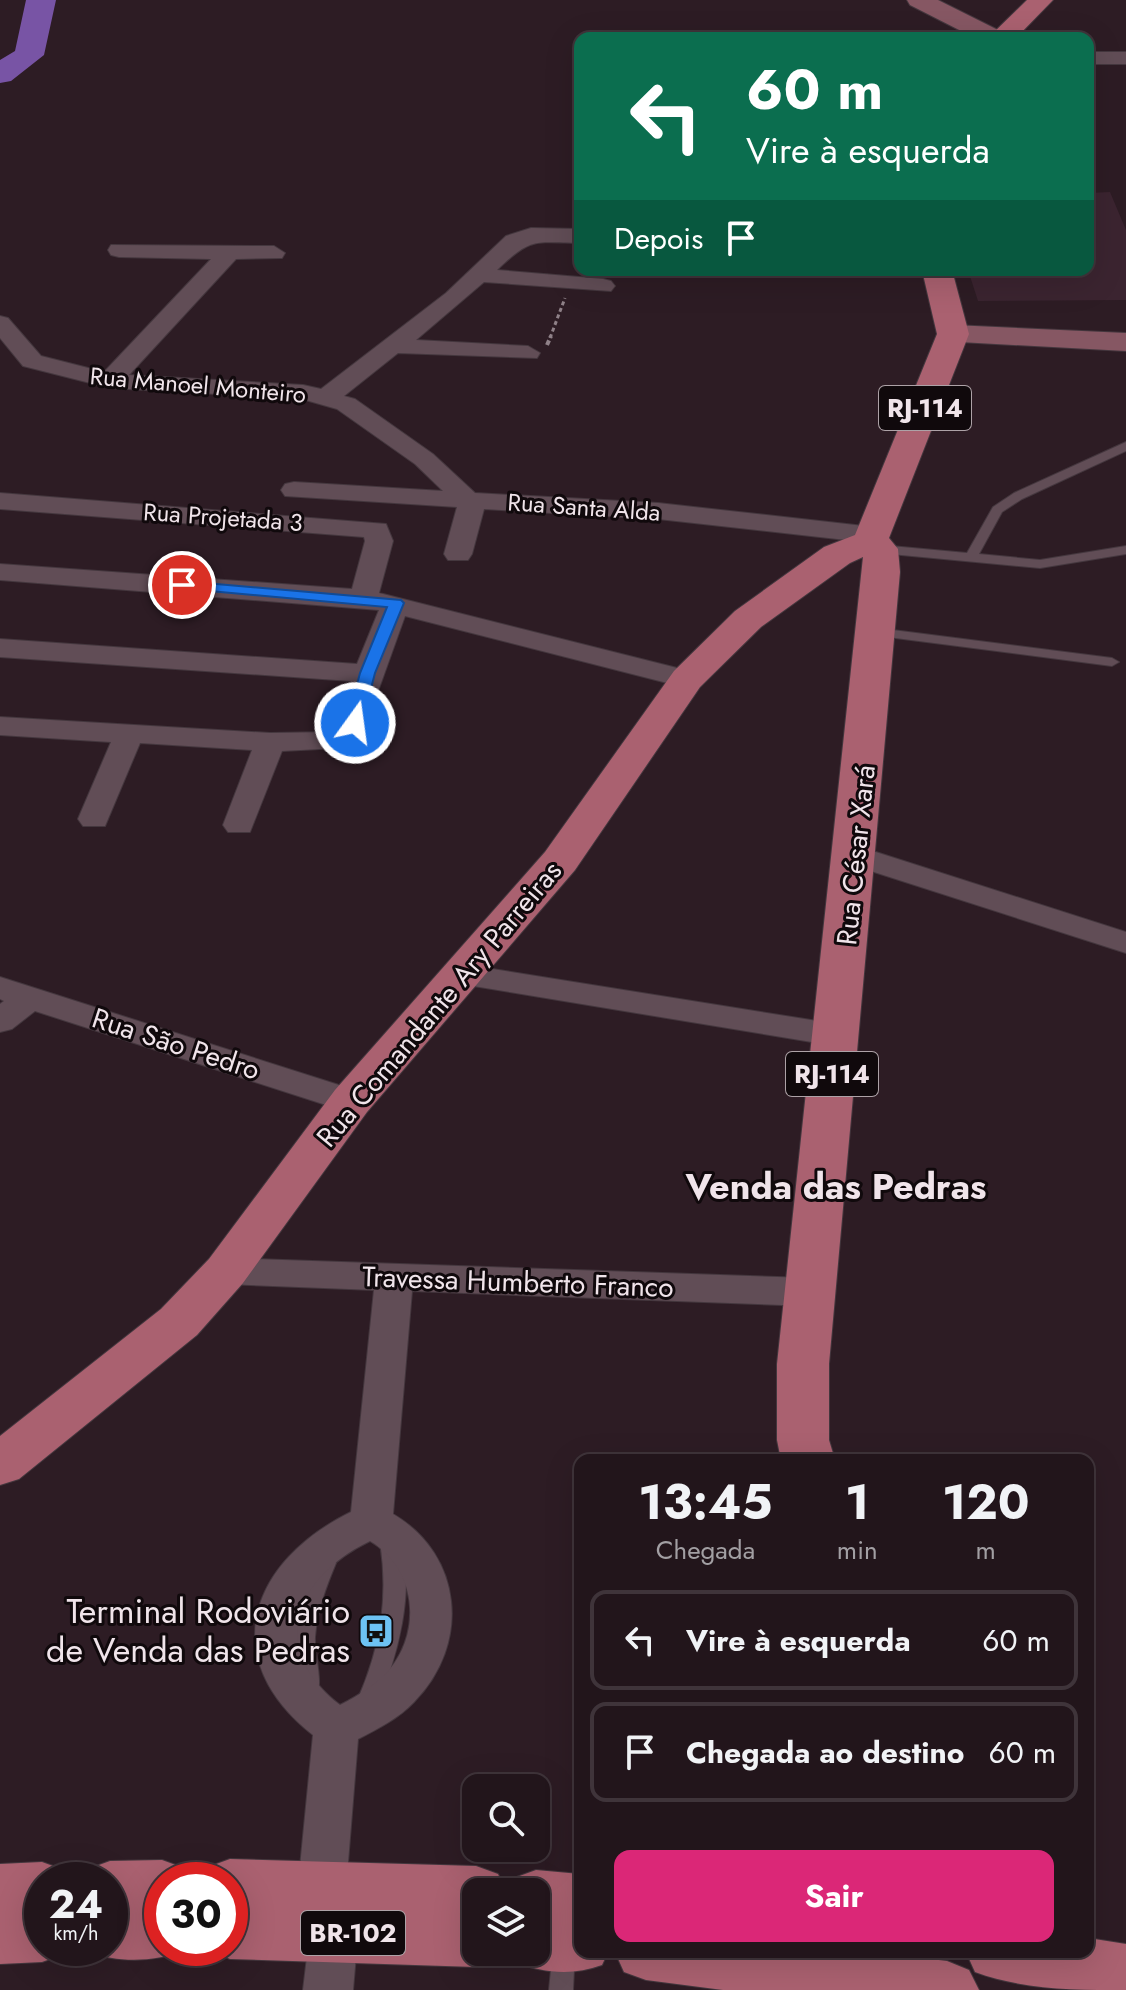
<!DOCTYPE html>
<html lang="pt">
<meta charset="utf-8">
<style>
body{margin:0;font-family:Jost,sans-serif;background:#2a1e24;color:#f1f3f6;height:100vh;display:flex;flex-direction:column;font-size:30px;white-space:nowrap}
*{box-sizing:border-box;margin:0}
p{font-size:26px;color:#a29fa3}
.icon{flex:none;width:44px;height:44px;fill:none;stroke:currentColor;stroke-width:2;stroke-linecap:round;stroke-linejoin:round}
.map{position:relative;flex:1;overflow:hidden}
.sheet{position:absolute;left:574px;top:1454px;width:520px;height:504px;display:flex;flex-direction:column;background:#22151b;border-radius:16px;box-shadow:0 8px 32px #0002,0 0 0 2px #3f343a}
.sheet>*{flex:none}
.hud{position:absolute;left:574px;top:32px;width:520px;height:244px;border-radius:16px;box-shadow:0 8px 32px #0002,0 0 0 2px #3f343a;background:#0b6e4f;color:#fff;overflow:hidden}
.tools{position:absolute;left:462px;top:1774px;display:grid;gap:16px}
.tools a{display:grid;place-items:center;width:88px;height:88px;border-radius:16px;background:#22151b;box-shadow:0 8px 32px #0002,0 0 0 2px #3f343a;font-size:40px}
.speed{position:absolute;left:24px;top:1862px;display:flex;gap:16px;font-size:40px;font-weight:700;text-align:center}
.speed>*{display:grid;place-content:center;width:104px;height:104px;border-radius:50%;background:#22151b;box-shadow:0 8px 32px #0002,0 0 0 2px #3f343a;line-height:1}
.speed small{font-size:20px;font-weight:400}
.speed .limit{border:12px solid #d22;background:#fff;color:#111}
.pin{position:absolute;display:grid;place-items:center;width:68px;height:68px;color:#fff;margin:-34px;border:4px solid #fff;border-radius:50%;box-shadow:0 2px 8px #0007}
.me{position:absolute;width:88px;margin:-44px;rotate:14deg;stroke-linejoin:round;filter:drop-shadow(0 0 6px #0008)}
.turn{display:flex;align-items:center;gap:28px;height:168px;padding:0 40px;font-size:36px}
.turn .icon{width:104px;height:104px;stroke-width:2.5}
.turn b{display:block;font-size:56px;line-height:68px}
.then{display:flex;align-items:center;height:76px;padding:0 40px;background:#0003;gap:16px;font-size:30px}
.eta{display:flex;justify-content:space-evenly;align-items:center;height:136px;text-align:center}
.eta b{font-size:48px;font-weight:700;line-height:56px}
.action{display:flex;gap:16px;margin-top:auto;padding:16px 40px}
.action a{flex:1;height:92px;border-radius:16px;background:#db2777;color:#fff;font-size:32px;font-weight:700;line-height:92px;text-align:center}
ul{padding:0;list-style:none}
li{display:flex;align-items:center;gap:24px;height:100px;margin:0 16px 12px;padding:0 24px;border:4px solid #3f343a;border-radius:16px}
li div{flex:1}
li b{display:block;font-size:30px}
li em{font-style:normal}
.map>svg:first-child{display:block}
.built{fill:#3b2430}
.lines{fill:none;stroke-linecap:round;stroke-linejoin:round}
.river{fill:#7854a5;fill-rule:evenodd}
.lane-casing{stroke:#44373e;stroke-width:2}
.street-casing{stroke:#44373e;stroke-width:2}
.secondary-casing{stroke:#44373e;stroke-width:2}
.primary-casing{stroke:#44373e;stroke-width:2}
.path-far1{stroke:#8f8188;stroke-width:3;stroke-dasharray:4 3;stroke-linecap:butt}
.path{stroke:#8f8188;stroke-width:4;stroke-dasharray:5 3;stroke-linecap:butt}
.lane{fill:#614d56;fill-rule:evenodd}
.street{fill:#614d56;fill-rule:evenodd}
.secondary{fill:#865763;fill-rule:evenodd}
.primary{fill:#aa6170;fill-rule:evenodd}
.route{fill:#1a73e8;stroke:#114b97;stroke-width:2}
.labels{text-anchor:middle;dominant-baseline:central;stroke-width:6;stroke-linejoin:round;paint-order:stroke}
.far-street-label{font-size:24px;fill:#f0e4ea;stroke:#10090c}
.shield{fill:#10090c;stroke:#ada2a7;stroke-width:2}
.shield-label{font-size:26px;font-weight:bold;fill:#f0e4ea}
.street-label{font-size:28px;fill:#f0e4ea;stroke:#10090c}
.near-poi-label{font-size:34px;fill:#f0e4ea;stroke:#10090c;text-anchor:end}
.district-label{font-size:36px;font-weight:bold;fill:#f0e4ea;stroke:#10090c}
</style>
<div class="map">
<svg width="1126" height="1990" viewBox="0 0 1126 1990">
<rect width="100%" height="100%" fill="#2d1c24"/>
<!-- built -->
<path class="built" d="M1110,192L1126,230V300L978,301L968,270H1088V193Z"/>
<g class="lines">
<!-- river -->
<path class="river" d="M26,0H56L44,55L11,81L0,83V60L15,51Z"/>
<defs>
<path id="lane" d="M1126,442V451L1022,499L1002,512L979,554L1040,560L1126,546V554L1040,568L880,553L874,549L880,545L967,553L993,507L1014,493Z
M877,628L1112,658L1119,662L1112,666L872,635L870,632Z
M390,1534L397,1537C419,1579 396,1667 375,1707L368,1710L361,1707L357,1701C380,1649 389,1599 380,1542L383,1537Z
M326,1555L333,1557L336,1563C326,1587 317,1611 315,1637C314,1652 323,1683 317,1693L310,1696L303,1693C282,1652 299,1596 319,1557Z
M564,1939L572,1942L575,1949L573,1990H549L553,1949L556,1942Z"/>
<path id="street" d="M1088,52H1126V64H1088Z
M531,228L580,229V243C534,242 531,237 497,270L603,279L611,281L615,286L611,291L484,282L416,340L528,346L540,353L537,358L398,353L344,396L355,399L433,454L475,493L658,503L873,527L883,529L887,535L883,541L873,543L658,519L484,509L472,554L468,560H448L444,554L457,507L285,496L281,490L285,484L294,482L443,491L415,464L337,409L302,399L110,388L23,366L0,338V316L8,318L41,356L104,372L211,259L119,257L111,255L108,250L111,245L274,246L285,253L282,258L236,259L129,375L303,385L321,389L446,293L506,236Z
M0,493L386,524L393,541L379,593L697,673L702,679L697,685L687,688L405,616L358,747L282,751L250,832H228L223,825L252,750L140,743L105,826H83L78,819L111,742L0,735V717L270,733L335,732L351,681L0,657V639L357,664L379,610L0,580V564L352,589L365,541L364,537L0,509Z
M857,846L1126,932V953L846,863L841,856L846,849Z
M461,964L836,1024L848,1027L853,1035L848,1043L836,1046L449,982L444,975L449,968Z
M0,977L364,1093L369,1101L364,1109L351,1113L35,1011L12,1029L0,1032V1004L4,1001L0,999Z
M226,1258L809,1278L823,1282L828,1292L823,1302L809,1306L412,1291L393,1514C463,1555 471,1644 414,1702C399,1718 378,1729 358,1739L346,1887L339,1902L322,1908L305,1902L298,1887L313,1735C216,1659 249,1562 351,1512L374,1290L226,1284L213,1281L207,1271L213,1261ZM370,1541C415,1568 423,1628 390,1669C376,1685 358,1696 340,1705C267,1649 295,1577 370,1541Z
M334,1911L351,1917L358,1932L353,1990H303L310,1932L317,1917Z"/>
<path id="secondary" d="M907,0H938L1004,33L1008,38H975L910,5Z
M953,325L1126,333V351L942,341L937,334L942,327Z"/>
<path id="primary" d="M1027,0H1053L1016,38H988Z
M922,270H952L969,334L889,538L898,549L900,572L829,1364V1440L835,1460H781L777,1440V1364L863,557L850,563L761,627L700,687L575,870L367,1112L243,1283L197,1335L19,1479L0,1485V1436L161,1309L209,1259L335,1090L545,852L674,671L735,611L824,547L855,535L937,334Z
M230,1859L476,1866L498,1874L506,1892H476V1952H501L498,1959L476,1967L230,1959L207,1948H230V1880H202L208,1867Z
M162,1860L184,1868L189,1880H162V1948H185L184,1951C153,1962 119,1963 88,1952L86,1948H110V1880H83L88,1869L110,1861Z
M42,1862L64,1870L68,1880H42V1948H67L64,1954L42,1962L0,1964V1864Z
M536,1870L580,1874V1952H608L602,1965C572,1976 544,1973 514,1962L509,1952H536V1892H508L514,1878Z
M1088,1938L1126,1944V1990C1075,1990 1024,1990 975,1972L966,1952H1088Z
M615,1952H873L947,1961L969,1970L979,1990H723L646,1980L624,1972Z"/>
</defs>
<!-- lane casing -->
<use href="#lane" class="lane-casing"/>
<!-- street casing -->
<use href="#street" class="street-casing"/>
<!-- secondary casing -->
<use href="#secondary" class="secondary-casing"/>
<!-- primary casing -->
<use href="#primary" class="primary-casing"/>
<!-- path-far1 -->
<path class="path-far1" d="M550,338L565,298"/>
<!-- path -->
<path class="path" d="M547,345L551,336"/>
<!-- lane -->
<use href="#lane" class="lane"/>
<!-- street -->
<use href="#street" class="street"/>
<!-- secondary -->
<use href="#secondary" class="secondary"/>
<!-- primary -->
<use href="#primary" class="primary"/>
</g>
<!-- route -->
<path class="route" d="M182,581L401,600L404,603L375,673L361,727L347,723L360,673L387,607L177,588L174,585Z"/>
<!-- icons -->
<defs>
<symbol id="bus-square" viewBox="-11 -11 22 22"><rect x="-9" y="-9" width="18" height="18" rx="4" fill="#6dc2f3" stroke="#10090c"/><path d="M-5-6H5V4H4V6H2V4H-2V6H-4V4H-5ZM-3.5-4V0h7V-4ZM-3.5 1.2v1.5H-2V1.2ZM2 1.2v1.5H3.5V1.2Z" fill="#111"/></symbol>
</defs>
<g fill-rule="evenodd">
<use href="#bus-square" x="356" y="1611" width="40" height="40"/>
</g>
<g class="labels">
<!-- far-street labels -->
<g class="far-street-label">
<text transform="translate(198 385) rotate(5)">Rua Manoel Monteiro</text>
<text transform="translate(584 507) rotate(4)">Rua Santa Alda</text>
<text transform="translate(223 517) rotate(4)">Rua Projetada 3</text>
</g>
<!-- shield labels -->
<g class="shield">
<rect x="879" y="386" width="92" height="44" rx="6"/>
<rect x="786" y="1052" width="92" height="44" rx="6"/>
<rect x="301" y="1911" width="104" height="44" rx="6"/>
</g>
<g class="shield-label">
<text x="925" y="408">RJ-114</text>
<text x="832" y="1074">RJ-114</text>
<text x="353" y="1933">BR-102</text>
</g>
<!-- street labels -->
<g class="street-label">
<text transform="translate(856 855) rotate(-84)">Rua César Xará</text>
<text transform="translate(439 1004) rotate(-50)">Rua Comandante Ary Parreiras</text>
<text transform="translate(176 1044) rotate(18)">Rua São Pedro</text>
<text transform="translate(518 1282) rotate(2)">Travessa Humberto Franco</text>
</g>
<!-- near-poi labels -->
<g class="near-poi-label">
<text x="350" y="1611">Terminal Rodoviário<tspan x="350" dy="39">de Venda das Pedras</tspan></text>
</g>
<!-- district labels -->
<g class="district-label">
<text x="836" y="1186">Venda das Pedras</text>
</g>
</g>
</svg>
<div class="tools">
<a><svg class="icon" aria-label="search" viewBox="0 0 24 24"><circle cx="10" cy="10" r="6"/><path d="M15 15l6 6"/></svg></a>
<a><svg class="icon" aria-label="layers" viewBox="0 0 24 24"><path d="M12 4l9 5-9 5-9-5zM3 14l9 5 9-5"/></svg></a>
</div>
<div class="speed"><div>24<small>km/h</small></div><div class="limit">30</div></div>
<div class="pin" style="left:182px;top:585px;background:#d93025"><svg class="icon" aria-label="arrive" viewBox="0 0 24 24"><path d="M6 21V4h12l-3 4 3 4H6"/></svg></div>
<svg class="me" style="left:355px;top:723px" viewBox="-20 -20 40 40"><circle r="17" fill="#1a73e8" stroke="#fff" stroke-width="3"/><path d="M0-11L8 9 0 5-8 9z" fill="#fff"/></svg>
<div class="hud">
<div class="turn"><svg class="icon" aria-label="left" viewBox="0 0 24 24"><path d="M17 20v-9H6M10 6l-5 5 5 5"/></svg><div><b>60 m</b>Vire à esquerda</div></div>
<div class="then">Depois<svg class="icon" aria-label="arrive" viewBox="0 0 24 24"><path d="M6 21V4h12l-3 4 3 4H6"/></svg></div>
</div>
<section class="sheet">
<div class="eta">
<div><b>13:45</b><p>Chegada</p></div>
<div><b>1</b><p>min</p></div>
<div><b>120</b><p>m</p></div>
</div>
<ul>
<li><svg class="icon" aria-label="left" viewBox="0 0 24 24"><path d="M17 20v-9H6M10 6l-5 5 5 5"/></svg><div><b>Vire à esquerda</b></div><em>60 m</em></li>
<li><svg class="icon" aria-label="arrive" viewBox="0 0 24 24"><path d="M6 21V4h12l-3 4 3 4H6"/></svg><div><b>Chegada ao destino</b></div><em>60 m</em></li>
</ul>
<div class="action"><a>Sair</a></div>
</section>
</div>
